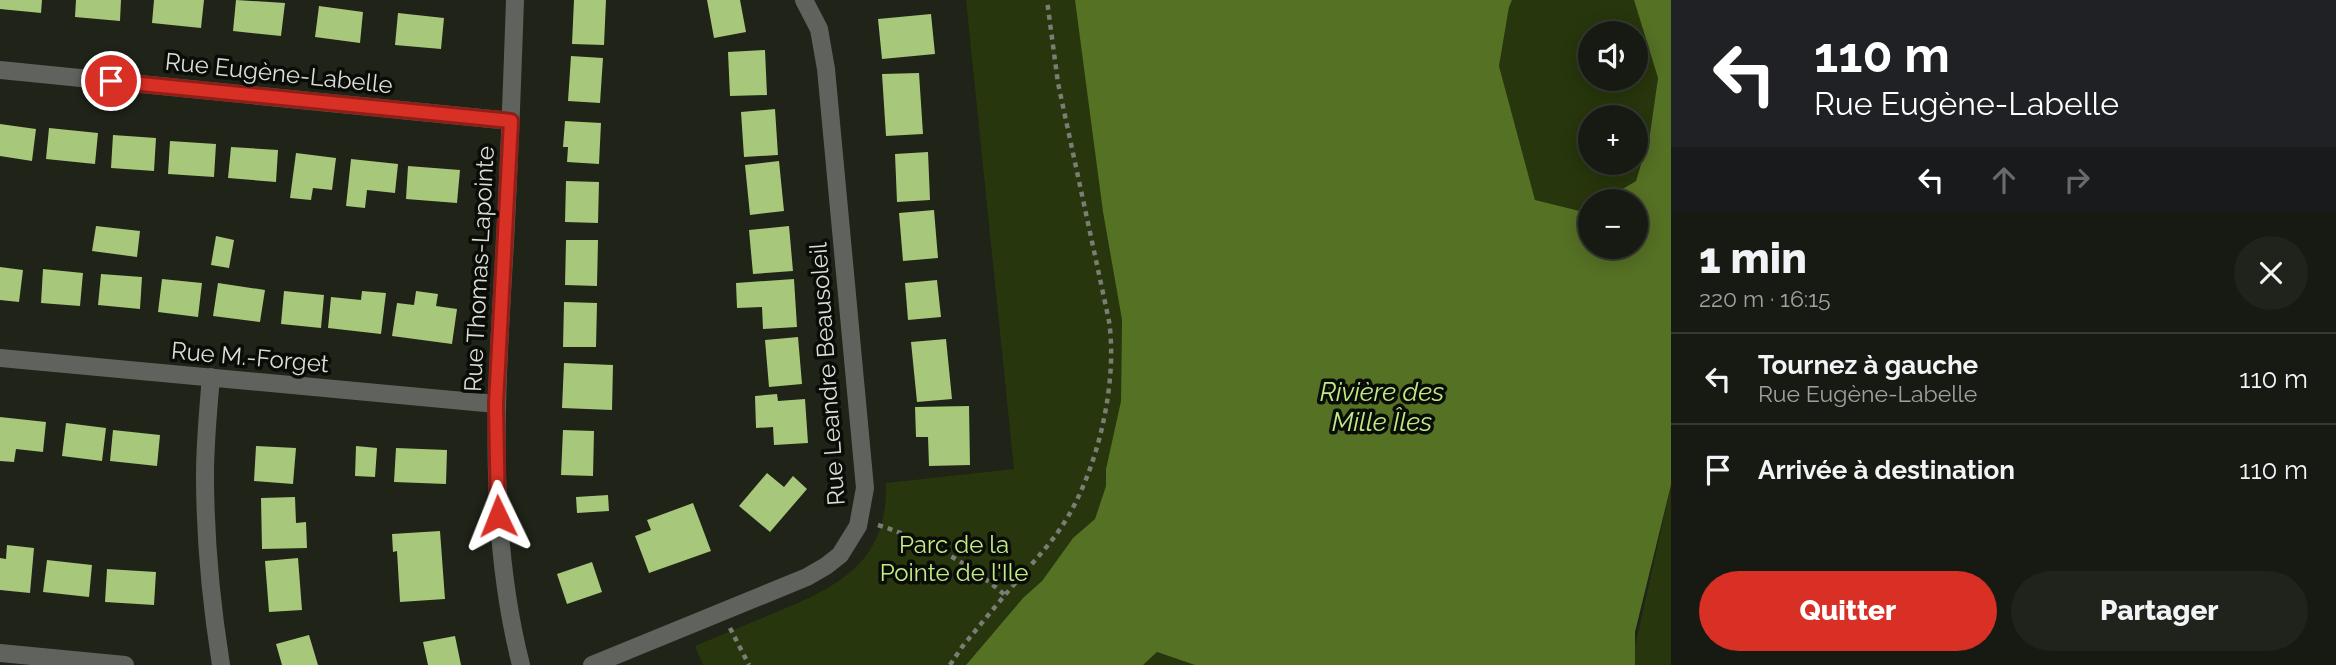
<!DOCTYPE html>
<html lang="fr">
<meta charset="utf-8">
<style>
body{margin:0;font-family:Raleway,sans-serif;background:#20231b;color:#f1f3f6;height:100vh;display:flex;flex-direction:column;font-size:26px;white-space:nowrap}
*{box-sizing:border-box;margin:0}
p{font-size:23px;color:#9ea19f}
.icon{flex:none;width:38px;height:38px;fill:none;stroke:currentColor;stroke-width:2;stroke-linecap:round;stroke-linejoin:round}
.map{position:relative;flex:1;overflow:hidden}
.drawer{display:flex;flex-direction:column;background:#171a12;width:665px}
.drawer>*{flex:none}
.top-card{background:#202124;color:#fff;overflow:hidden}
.fabs{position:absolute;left:1578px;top:21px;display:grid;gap:14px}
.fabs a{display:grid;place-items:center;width:70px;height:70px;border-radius:50%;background:#171a12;box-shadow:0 4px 18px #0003,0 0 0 2px #363832;font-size:35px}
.pin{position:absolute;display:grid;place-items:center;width:60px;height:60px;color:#fff;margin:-30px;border:4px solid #fff;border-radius:50%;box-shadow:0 2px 7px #0007}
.me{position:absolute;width:77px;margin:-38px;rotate:358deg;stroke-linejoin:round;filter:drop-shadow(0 0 5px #0008)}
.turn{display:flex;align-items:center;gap:24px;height:147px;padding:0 28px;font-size:32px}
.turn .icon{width:91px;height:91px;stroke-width:2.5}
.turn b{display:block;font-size:49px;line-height:60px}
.lanes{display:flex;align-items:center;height:66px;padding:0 28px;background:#0003;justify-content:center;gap:35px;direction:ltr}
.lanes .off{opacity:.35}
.round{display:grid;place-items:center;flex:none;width:74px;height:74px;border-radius:37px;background:#20231b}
.headline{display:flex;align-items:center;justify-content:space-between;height:119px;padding:0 28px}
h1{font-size:42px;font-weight:800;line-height:52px}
.button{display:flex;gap:14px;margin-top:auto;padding:14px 28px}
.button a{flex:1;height:80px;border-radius:42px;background:#d93025;color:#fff;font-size:28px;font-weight:800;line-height:80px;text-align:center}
.button a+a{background:#20231b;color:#f1f3f6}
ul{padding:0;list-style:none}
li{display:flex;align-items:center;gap:21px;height:91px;padding:0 28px;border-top:2px solid #363832}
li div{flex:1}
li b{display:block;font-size:26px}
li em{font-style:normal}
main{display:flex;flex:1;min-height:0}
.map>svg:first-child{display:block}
.green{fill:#27360c;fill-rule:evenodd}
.water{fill:#557124}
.building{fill:#a7c77a}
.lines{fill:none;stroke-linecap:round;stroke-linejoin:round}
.path{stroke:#7a7d74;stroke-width:4.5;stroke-dasharray:5 5;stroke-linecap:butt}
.minor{stroke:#60635d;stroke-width:18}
.route-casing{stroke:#8d1f18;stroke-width:18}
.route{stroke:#d93025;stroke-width:12}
.labels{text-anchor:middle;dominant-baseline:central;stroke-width:7;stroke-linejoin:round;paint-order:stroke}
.street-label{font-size:24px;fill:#dbded7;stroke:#0a0c07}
.park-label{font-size:24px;fill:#c2ec85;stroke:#0a0c07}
.water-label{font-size:26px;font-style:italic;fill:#c0ea83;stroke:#0a0c07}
</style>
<main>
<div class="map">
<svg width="1671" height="665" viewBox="0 0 1671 665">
<rect width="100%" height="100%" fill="#1f2318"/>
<!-- green -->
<path class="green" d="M966,0H1075L1077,5L1103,212L1122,320L1121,401L1106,469V486L1095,519L1073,538L1042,581L1023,598L966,665H703L695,646C723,634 751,623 779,611C842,585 888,560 886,483L1014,469Z
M1512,0H1634L1658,78L1650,134L1636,181L1602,201H1591V208L1584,212L1535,200L1499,66L1509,7ZM1591,33H1636V79H1591ZM1591,117H1636V163H1591Z
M1671,485V665H1631V664Z
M1157,652L1193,664L1195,665H1143Z"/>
<!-- water -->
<path class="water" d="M1075,0H1512L1509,7L1499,66L1535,200L1584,212L1591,208V247H1636V201H1602L1636,181L1650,134L1658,78L1634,0H1671V485L1635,632V665H1195L1157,652L1143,665H966L1023,598L1042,581L1073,538L1095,519L1106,486V469L1121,401L1122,320L1103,212Z"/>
<!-- building -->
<path class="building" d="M0,0H42L41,13L0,9Z
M76,0H121L120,21L75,17Z
M154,0H204L201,28L152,23Z
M236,0L285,3L281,36L233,31Z
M574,0H606L604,45L572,44Z
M707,0H740L746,32L714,38Z
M319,6L363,12L360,43L315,37Z
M398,13L444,18L441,49L395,45Z
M931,14L935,54L882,59L878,19Z
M765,50L767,95L730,96L728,52Z
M571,56L603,58L600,103L568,101Z
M919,73L923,134L886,136L882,74Z
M775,109L778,155L744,157L741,112Z
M565,121L601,123L599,164L567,162L568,147H563Z
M0,124L36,129L32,161L0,156Z
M49,128L98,133L95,164L46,159Z
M113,135L156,138L154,171L111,168Z
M170,141L216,144L214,177L168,174Z
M231,147L278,150L276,182L228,178Z
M928,152L930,200L897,202L895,154Z
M296,153L336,158L332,190L313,188L311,200L290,198Z
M351,159L398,164L395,193L367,190L365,208L346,206Z
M779,161L784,211L750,215L745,165Z
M408,166L460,170L457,203L406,199Z
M566,181L599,182L598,223L565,222Z
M934,210L938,258L903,261L899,213Z
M96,226L140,231L137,257L92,251Z
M789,226L793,271L753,274L749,230Z
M216,236L234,240L229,268L211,265Z
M566,240H598L597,286L565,285Z
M0,267L23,270L19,302L0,300Z
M43,269L83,273L80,306L41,303Z
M101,274L142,277L140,309L98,305Z
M162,279L202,283L198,317L158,312Z
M794,279L797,327L763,329L762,307L737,308L736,283Z
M937,280L941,317L908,320L905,283Z
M218,283L265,290L260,322L213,316Z
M284,291L324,295L321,328L281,324Z
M362,291L386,293L381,334L328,328L331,297L361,300Z
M416,291L438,294L436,306L457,309L452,344L392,336L397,303L414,305Z
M564,302L597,303L596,347H563Z
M798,337L802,384L769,387L765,340Z
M946,339L952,399L917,402L911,342Z
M564,363L613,365L612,410L562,408Z
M777,394L778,401L805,399L808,443L774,445L773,427L756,428L755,396Z
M969,406L970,465L929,466L928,437H916L915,407Z
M0,417L46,422L43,452L16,449L14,462L0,461Z
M66,423L106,428L102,461L62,456Z
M113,430L160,435L157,466L110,461Z
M563,430L594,431L593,476L561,475Z
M256,446L296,448L293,484L254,481Z
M356,446L377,448L375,477L355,476Z
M396,448L447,450L446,484L394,482Z
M767,473L784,487L793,476L807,489L770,532L739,506Z
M608,495L609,511L577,513L576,497Z
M295,497L296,523L306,522L307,548L262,549L261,498Z
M693,503L711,551L649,573L635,536L651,530L647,520Z
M440,531L445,599L400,602L397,551L393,552L392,534Z
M7,545L34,548L30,593L0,590V558L6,559Z
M298,558L302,610L269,612L265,561Z
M47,560L92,565L89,597L43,592Z
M592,562L602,592L567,604L557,574Z
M107,569L156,572L154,605L105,602Z
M309,635L318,665H282L276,644Z
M455,636L461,665H428L423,642Z"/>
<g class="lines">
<!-- path -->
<path class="path" d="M878,525C930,542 964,560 1005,595
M730,628L749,665
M950,665L962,647C980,625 998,603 1017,581C1033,562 1051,544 1064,523C1098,470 1118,382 1109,321L1058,83L1047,0"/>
<!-- minor -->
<path class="minor" d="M515,0C512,87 509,173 504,259C496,395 487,532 521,665
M0,70L511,121
M0,358L496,404
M211,377C208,410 205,443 205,475C205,539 211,602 221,665
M0,653L125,665
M592,665L807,577L826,566L840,555L858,526L865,488L826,69L819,29L804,0"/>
</g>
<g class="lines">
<defs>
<path id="route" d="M111,81L511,121L496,404L498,516"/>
</defs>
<!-- route casing -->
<use href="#route" class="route-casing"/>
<!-- route -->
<use href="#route" class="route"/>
</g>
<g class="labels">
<!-- street labels -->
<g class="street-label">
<text transform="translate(279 73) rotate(6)">Rue Eugène-Labelle</text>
<text transform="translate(479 269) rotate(-87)">Rue Thomas-Lapointe</text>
<text transform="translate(250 357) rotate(5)">Rue M.-Forget</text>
<text transform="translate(827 374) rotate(-94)">Rue Leandre Beausoleil</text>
</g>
<!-- park labels -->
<g class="park-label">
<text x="954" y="544">Parc de la<tspan x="954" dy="28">Pointe de l'Ile</tspan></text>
</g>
<!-- water labels -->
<g class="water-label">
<text x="1382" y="392">Rivière des<tspan x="1382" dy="30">Mille Îles</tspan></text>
</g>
</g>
</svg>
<div class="fabs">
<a><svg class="icon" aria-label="sound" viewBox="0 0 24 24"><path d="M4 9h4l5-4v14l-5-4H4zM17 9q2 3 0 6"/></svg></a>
<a>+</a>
<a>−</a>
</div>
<div class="pin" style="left:111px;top:81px;background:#d93025"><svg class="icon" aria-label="arrive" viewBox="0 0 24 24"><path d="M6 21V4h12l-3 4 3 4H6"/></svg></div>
<svg class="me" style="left:498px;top:516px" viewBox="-20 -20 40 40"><path d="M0-17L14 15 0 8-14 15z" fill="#d93025" stroke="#fff" stroke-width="4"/></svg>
</div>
<section class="drawer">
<div class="top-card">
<div class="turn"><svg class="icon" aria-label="left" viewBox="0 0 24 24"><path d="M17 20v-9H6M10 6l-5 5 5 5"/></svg><div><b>110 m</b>Rue Eugène-Labelle</div></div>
<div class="lanes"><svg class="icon" aria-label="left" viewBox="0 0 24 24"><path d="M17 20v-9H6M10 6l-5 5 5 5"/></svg><svg class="icon off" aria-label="ahead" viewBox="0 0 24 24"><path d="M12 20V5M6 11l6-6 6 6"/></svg><svg class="icon off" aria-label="right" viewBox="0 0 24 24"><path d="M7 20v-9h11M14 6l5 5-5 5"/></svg></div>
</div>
<div class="headline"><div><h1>1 min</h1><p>220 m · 16:15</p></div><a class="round"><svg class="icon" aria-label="close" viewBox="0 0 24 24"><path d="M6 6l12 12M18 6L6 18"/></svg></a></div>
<ul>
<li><svg class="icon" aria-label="left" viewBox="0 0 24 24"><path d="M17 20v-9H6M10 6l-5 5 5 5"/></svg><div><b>Tournez à gauche</b><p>Rue Eugène-Labelle</p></div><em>110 m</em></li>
<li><svg class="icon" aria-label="arrive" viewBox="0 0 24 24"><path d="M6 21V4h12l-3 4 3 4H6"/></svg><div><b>Arrivée à destination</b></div><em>110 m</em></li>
</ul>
<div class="button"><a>Quitter</a><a>Partager</a></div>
</section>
</main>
